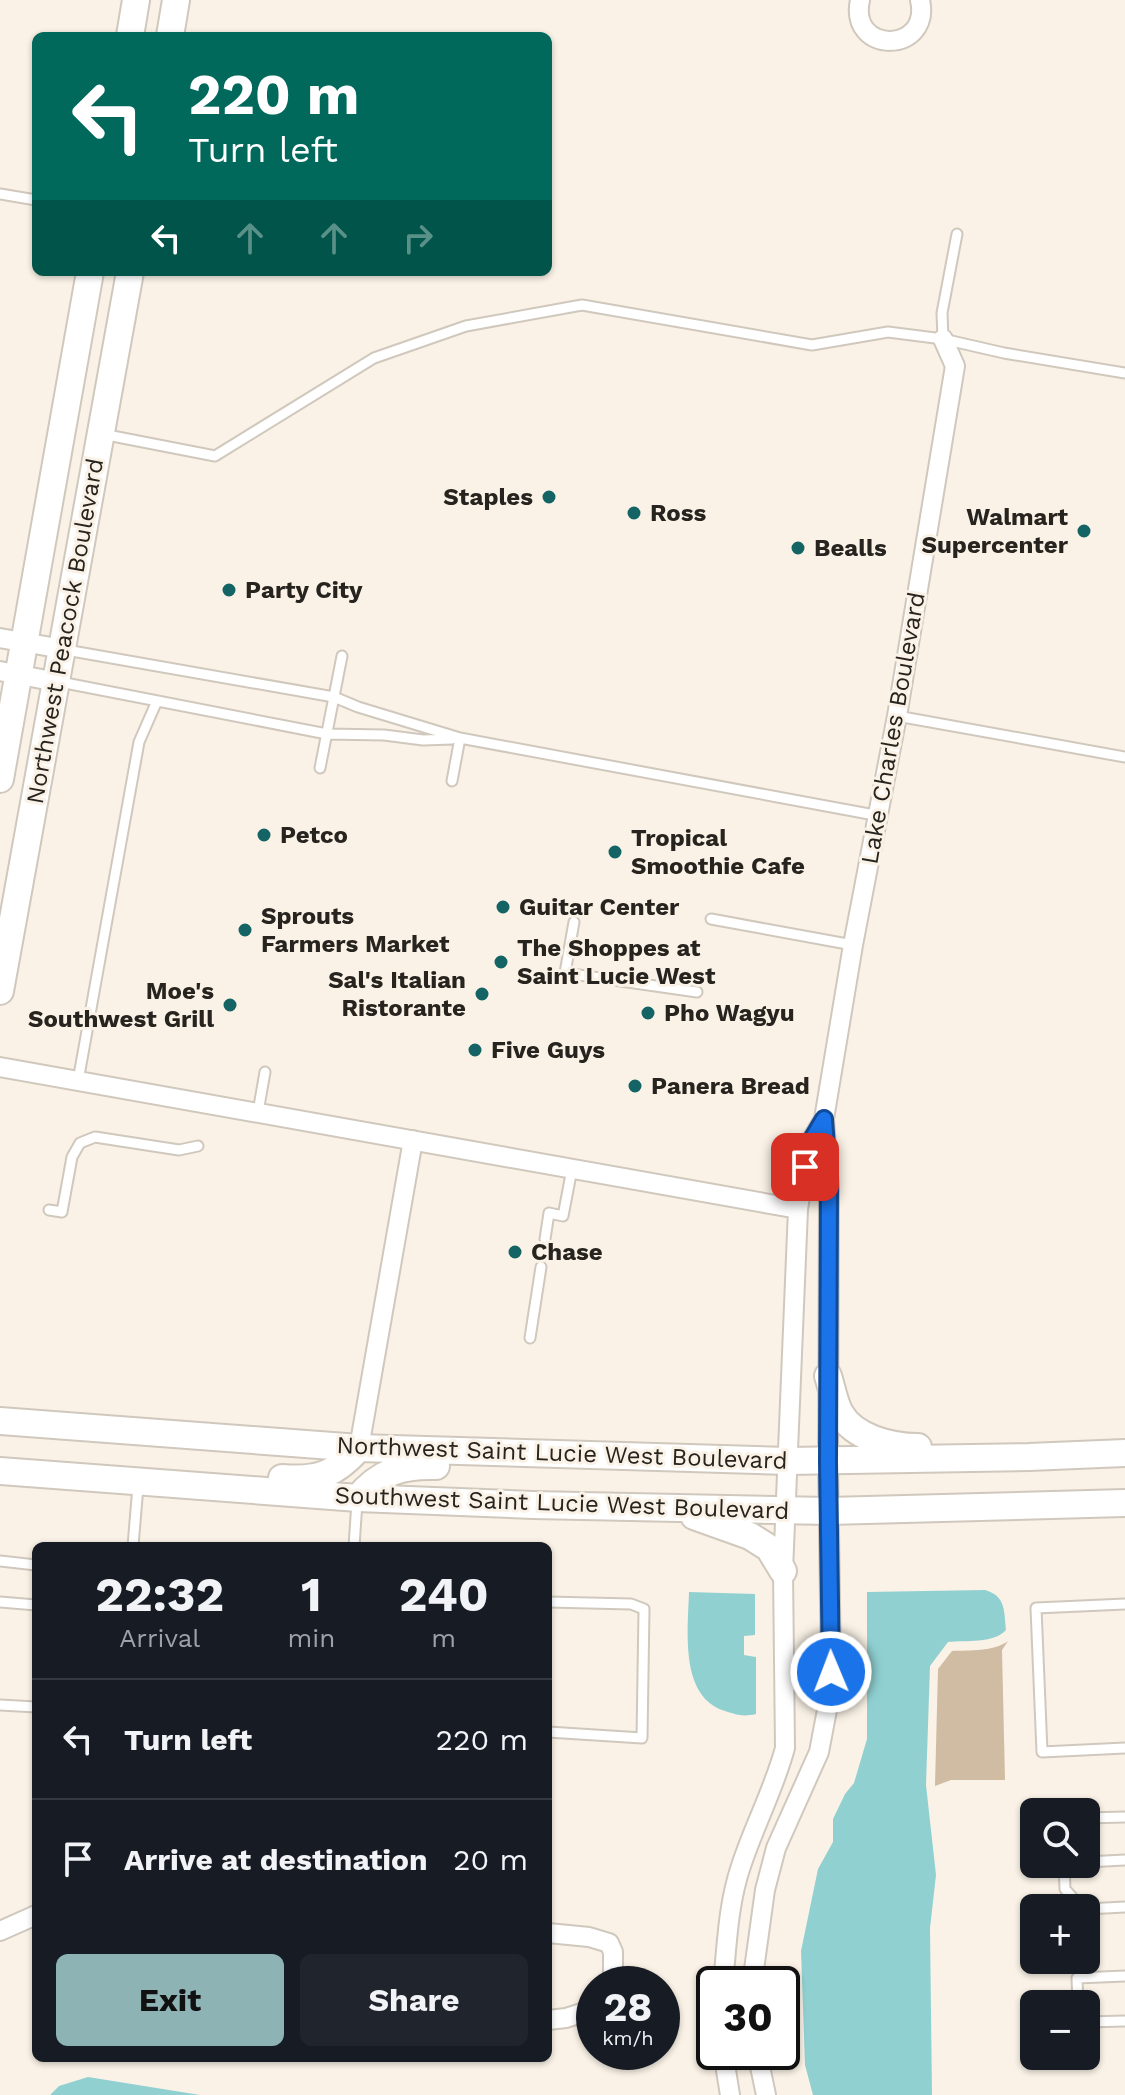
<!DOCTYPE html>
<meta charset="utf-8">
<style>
body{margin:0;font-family:"Work Sans",sans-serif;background:#20242c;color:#f1f3f6;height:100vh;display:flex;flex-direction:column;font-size:30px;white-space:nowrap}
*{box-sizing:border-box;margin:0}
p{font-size:26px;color:#9ea1a6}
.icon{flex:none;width:44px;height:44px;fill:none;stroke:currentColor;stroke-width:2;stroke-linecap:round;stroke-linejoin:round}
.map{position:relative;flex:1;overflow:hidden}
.details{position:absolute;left:32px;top:1542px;width:520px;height:520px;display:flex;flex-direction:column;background:#171b24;border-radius:12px;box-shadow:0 2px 6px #0004}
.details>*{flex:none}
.guide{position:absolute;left:32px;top:32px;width:520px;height:244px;border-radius:12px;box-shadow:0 2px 6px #0004;background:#00695c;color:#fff;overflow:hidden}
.controls{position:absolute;left:1020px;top:1798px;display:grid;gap:16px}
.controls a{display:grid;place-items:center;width:80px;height:80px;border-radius:12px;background:#171b24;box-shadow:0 2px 6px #0004;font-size:40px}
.speed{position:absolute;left:576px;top:1966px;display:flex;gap:16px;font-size:40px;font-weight:700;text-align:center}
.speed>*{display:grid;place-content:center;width:104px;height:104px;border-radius:50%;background:#171b24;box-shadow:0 2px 6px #0004;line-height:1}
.speed small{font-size:20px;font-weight:400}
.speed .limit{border:4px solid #111;border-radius:12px;background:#fff;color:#111}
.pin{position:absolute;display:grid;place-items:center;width:68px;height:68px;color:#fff;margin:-34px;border-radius:16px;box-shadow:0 4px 12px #0006}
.me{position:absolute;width:88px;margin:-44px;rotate:359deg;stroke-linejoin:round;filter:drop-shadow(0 0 6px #0008)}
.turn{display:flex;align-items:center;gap:28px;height:168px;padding:0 24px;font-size:36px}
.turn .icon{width:104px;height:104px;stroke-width:2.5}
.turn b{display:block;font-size:56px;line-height:68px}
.lanes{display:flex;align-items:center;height:76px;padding:0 24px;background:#0003;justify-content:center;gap:40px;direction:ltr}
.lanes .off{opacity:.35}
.eta{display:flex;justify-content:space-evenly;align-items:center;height:136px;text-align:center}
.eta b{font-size:48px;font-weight:700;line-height:56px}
.action{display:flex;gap:16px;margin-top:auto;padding:16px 24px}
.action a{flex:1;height:92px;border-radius:12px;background:#8eb3b5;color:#111;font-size:32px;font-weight:700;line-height:92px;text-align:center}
.action a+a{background:#20242c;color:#f1f3f6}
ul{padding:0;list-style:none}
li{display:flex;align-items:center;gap:24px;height:120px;padding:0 24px;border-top:2px solid #363941}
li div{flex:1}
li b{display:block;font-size:30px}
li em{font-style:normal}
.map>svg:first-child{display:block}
.green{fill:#cfbca2}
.water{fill:#90d0d1}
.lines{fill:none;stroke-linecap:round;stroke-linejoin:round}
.lane-casing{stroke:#d0c8bd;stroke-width:13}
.street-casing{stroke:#d0c8bd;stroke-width:22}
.secondary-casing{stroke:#d0c8bd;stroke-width:30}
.lane{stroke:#fff;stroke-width:9}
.street{stroke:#fff;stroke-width:18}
.secondary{stroke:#fff;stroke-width:26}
.route-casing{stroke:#114b97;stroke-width:20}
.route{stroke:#1a73e8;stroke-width:14}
.poi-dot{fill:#146465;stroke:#faf2e6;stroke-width:3}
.labels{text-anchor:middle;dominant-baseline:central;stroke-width:6;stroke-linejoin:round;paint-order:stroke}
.poi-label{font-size:24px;font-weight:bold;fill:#27241f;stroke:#faf2e6;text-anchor:start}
.street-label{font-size:24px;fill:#27241f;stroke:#faf2e6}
</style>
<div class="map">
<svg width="1125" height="2095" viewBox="0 0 1125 2095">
<rect width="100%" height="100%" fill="#faf2e6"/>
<!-- green -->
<path class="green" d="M1008,1641L1002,1650L1005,1780H951L935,1786L938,1669L952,1651C970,1650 993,1652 1008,1641Z"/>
<!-- water -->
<path class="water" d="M985,1590C1006,1596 1004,1611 1006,1630C993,1644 966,1640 948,1642L930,1666L926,1785L936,1875L930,1928L932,2095H813L805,2065L801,1951L818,1869L833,1842V1819L845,1794L854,1783L867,1739V1592Z
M689,1592L755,1594V1635L744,1636V1655L756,1657V1714C743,1717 737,1715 725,1711C679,1697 688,1630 689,1592Z
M88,2077L200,2095H50L59,2086Z"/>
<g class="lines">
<defs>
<path id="lane" d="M0,194L36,200
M943,339L942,313L957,234
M102,434L215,456L374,358L466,326L582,305L812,345L888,332L943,339L1004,353L1125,373
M66,650L334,697L358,707L460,738L880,816
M60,682L327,734L384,735L423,740L452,739
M897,716L1125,757
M320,768L342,656
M452,781L460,738
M711,919L853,945
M574,922L565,973L697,992
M78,1081L139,742L157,701L153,700
M258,1112L265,1072
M49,1210L62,1212L72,1157L80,1143L95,1137L179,1150L198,1146
M545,1239L549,1213L563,1216L572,1169
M530,1338L541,1267
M133,1546L138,1486
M354,1546L357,1502
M0,1561L36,1565
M0,1602L36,1605
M548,1602L631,1604L644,1609L642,1738L548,1732
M1125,1604L1036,1608L1042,1752L1125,1748
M0,1705L36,1707
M1086,1818L1125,1817
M1086,1862L1125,1860
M1064,1864L1065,1889L1082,1908
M1086,1909L1125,1907
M1078,2004L1077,1978L1125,1976
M1086,2022L1125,2021"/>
<path id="street" d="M860,0C848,55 932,54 920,0
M0,638L63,649
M0,671L57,682
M0,1067L798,1209
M359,1448L413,1140
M0,1931L36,1915
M548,1933L589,1937L609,1943L613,1952V1984
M723,1984C727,1944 728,1904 741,1866C754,1826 774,1789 785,1748L783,1571L798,1209L808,1146L824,1119
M752,1984L765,1890L776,1848L819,1752L827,1710L831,1672L828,1462L829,1188L824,1119L853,945L897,716L955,366L943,339
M548,2020L566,2018L594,2009
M723,2052L730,2095
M757,2052L766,2095"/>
<path id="secondary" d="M130,36L136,0
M170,36L176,0
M0,779L90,272
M0,991L130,272
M828,1376C832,1388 834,1402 840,1413C854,1438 891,1447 918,1447
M0,1421L359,1448L788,1461L1029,1457L1125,1453
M0,1471L358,1498L533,1505L829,1511L1125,1503
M282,1478C319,1481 335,1474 359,1448
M358,1498C379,1472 402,1465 436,1466
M694,1516L750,1536L769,1548L783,1571"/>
</defs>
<!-- lane casing -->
<use href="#lane" class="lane-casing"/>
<!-- street casing -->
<use href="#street" class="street-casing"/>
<!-- secondary casing -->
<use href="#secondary" class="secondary-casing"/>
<!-- lane -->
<use href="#lane" class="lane"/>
<!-- street -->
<use href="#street" class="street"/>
<!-- secondary -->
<use href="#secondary" class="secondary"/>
</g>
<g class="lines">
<defs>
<path id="route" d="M805,1167L808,1146L824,1119L829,1188L828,1462L831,1672"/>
</defs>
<!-- route casing -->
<use href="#route" class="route-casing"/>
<!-- route -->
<use href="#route" class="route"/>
</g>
<!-- markers -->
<g class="poi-dot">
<circle cx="549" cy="497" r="8"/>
<circle cx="634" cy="513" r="8"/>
<circle cx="1084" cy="531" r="8"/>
<circle cx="798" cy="548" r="8"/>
<circle cx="229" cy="590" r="8"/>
<circle cx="264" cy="835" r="8"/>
<circle cx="615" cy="852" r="8"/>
<circle cx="503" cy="907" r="8"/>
<circle cx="245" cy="930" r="8"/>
<circle cx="501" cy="962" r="8"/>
<circle cx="482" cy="994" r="8"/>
<circle cx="230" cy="1005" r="8"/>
<circle cx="648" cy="1013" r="8"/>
<circle cx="475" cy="1050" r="8"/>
<circle cx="635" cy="1086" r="8"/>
<circle cx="515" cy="1252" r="8"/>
</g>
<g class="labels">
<!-- poi labels -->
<g class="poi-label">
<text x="533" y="497" text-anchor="end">Staples</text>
<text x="650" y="513">Ross</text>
<text x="1068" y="517" text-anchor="end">Walmart<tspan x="1068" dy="28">Supercenter</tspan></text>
<text x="814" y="548">Bealls</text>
<text x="245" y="590">Party City</text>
<text x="280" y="835">Petco</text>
<text x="631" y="838">Tropical<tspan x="631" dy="28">Smoothie Cafe</tspan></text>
<text x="519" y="907">Guitar Center</text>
<text x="261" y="916">Sprouts<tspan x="261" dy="28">Farmers Market</tspan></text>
<text x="517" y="948">The Shoppes at<tspan x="517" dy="28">Saint Lucie West</tspan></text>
<text x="466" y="980" text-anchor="end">Sal's Italian<tspan x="466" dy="28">Ristorante</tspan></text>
<text x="214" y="991" text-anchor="end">Moe's<tspan x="214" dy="28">Southwest Grill</tspan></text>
<text x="664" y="1013">Pho Wagyu</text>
<text x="491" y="1050">Five Guys</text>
<text x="651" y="1086">Panera Bread</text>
<text x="531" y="1252">Chase</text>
</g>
<!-- street labels -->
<g class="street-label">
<text transform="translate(65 631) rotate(-80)">Northwest Peacock Boulevard</text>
<text transform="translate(893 728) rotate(-80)">Lake Charles Boulevard</text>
<text transform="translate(562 1453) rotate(2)">Northwest Saint Lucie West Boulevard</text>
<text transform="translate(562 1503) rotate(2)">Southwest Saint Lucie West Boulevard</text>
</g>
</g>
</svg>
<div class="controls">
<a><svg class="icon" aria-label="search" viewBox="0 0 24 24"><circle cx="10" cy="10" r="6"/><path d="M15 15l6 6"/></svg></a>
<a>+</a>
<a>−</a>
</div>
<div class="speed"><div>28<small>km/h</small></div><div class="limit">30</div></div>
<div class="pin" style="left:805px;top:1167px;background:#d93025"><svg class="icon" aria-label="arrive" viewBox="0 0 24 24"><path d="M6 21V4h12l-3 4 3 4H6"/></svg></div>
<svg class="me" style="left:831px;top:1672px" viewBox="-20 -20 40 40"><circle r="17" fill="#1a73e8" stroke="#fff" stroke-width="3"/><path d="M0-11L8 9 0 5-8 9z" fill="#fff"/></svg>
<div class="guide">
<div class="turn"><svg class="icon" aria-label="left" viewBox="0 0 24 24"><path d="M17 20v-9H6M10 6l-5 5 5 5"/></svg><div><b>220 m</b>Turn left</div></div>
<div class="lanes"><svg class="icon" aria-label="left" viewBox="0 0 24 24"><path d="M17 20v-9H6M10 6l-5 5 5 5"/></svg><svg class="icon off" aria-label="ahead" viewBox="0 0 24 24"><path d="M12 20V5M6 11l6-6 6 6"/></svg><svg class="icon off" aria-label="ahead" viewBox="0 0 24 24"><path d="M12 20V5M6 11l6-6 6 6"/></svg><svg class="icon off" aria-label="right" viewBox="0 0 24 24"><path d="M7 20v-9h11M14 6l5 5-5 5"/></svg></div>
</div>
<section class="details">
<div class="eta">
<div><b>22:32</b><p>Arrival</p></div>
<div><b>1</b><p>min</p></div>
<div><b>240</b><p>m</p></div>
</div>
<ul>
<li><svg class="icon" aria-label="left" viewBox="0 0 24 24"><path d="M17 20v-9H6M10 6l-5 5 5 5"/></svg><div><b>Turn left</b></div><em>220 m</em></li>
<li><svg class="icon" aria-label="arrive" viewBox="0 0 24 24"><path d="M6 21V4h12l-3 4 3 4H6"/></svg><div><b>Arrive at destination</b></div><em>20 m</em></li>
</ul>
<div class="action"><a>Exit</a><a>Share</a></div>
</section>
</div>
